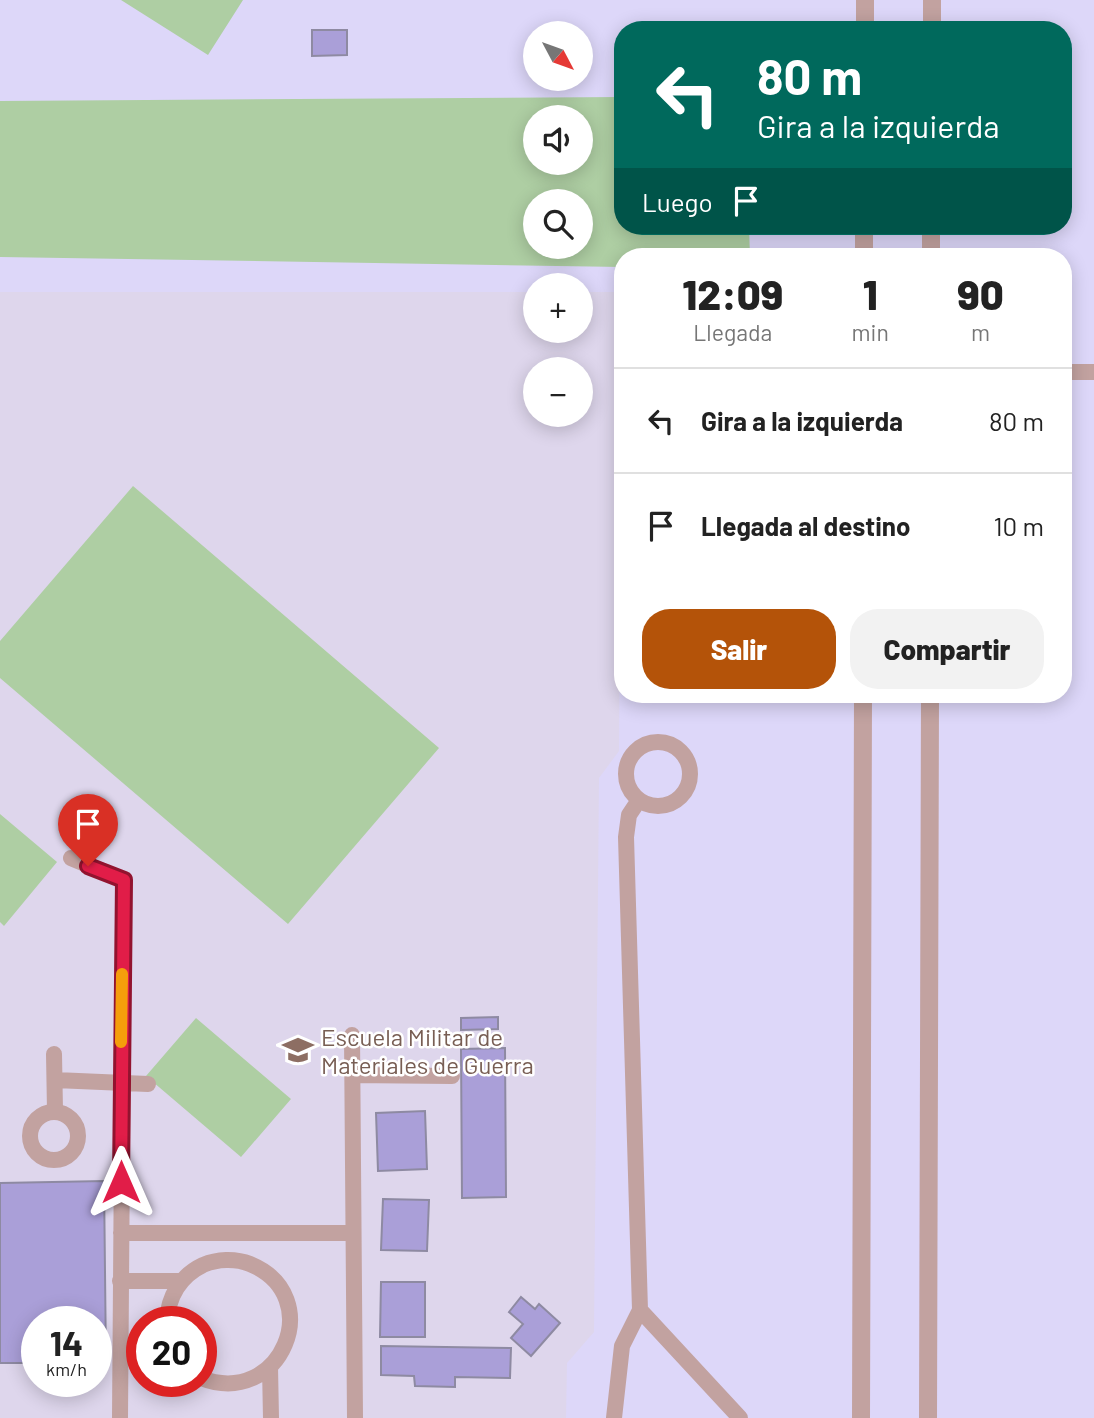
<!DOCTYPE html>
<html lang="es">
<meta charset="utf-8">
<style>
body{margin:0;font-family:Barlow,sans-serif;background:#f2f2f2;color:#222;height:100vh;display:flex;flex-direction:column;font-size:26px;white-space:nowrap}
*{box-sizing:border-box;margin:0}
p{font-size:23px;color:#767676}
.icon{flex:none;width:38px;height:38px;fill:none;stroke:currentColor;stroke-width:2;stroke-linecap:round;stroke-linejoin:round}
.map{position:relative;flex:1;overflow:hidden}
.details{position:absolute;left:614px;top:248px;width:458px;height:455px;display:flex;flex-direction:column;background:#fff;border-radius:28px;box-shadow:0 4px 18px #0003}
.details>*{flex:none}
.hud{position:absolute;left:614px;top:21px;width:458px;height:214px;border-radius:28px;box-shadow:0 4px 18px #0003;background:#00695c;color:#fff;overflow:hidden}
.needle{width:46px;rotate:131deg}
.tools{position:absolute;left:523px;top:21px;display:grid;gap:14px}
.tools a{display:grid;place-items:center;width:70px;height:70px;border-radius:50%;background:#fff;box-shadow:0 4px 18px #0003;font-size:35px}
.speed{position:absolute;left:21px;top:1306px;display:flex;gap:14px;font-size:35px;font-weight:700;text-align:center}
.speed>*{display:grid;place-content:center;width:91px;height:91px;border-radius:50%;background:#fff;box-shadow:0 4px 18px #0003;line-height:1}
.speed small{font-size:18px;font-weight:400}
.speed .limit{border:10px solid #d22;background:#fff;color:#111}
.pin{position:absolute;display:grid;place-items:center;width:60px;height:60px;color:#fff;margin:-72px -30px;border-radius:50% 50% 50% 0;rotate:-45deg;box-shadow:0 0 7px #0007}
.pin .icon{rotate:45deg}
.me{position:absolute;width:77px;margin:-38px;rotate:0deg;stroke-linejoin:round;filter:drop-shadow(0 0 5px #0008)}
.turn{display:flex;align-items:center;gap:24px;height:147px;padding:0 28px;font-size:32px}
.turn .icon{width:91px;height:91px;stroke-width:2.5}
.turn b{display:block;font-size:49px;line-height:60px}
.then{display:flex;align-items:center;height:66px;padding:0 28px;background:#0003;gap:14px;font-size:26px}
.eta{display:flex;justify-content:space-evenly;align-items:center;height:119px;text-align:center}
.eta b{font-size:42px;font-weight:800;line-height:49px}
.cta{display:flex;gap:14px;margin-top:auto;padding:14px 28px}
.cta a{flex:1;height:80px;border-radius:28px;background:#b45309;color:#fff;font-size:28px;font-weight:800;line-height:80px;text-align:center}
.cta a+a{background:#f2f2f2;color:#222}
ul{padding:0;list-style:none}
li{display:flex;align-items:center;gap:21px;height:105px;padding:0 28px;border-top:2px solid #e0e0e0}
li div{flex:1}
li b{display:block;font-size:26px}
li em{font-style:normal}
.map>svg:first-child{display:block}
.built{fill:#ddd7f9;fill-rule:evenodd}
.education{fill:#ded6ec;fill-rule:evenodd}
.green{fill:#aecea3;fill-rule:evenodd}
.building{fill:#aa9fd8;stroke:#8e8aa2;stroke-width:2}
.lines{fill:none;stroke-linecap:round;stroke-linejoin:round}
.lane{stroke:#c2a2a0;stroke-width:16}
.street{stroke:#c2a2a0;stroke-width:18}
.route-casing{stroke:#92132f;stroke-width:18}
.route{stroke:#e11d48;stroke-width:12}
.slow{stroke:#f59e0b;stroke-width:12}
.labels{text-anchor:middle;dominant-baseline:central;stroke-width:5;stroke-linejoin:round;paint-order:stroke}
.education-label{font-size:24px;fill:#785e54;stroke:#fff;text-anchor:start}
</style>
<div class="map">
<svg width="1094" height="1418" viewBox="0 0 1094 1418">
<rect width="100%" height="100%" fill="#e8e4fe"/>
<!-- built -->
<path class="built" d="M0,0H1094V1418H0ZM623,30H1064V226H623ZM536,33H581V79H536ZM536,117H581V163H536ZM536,201H581V247H536ZM623,257H1064V695H623ZM536,285H581V331H536ZM536,369H581V415H536ZM37,1321H96V1381H37ZM142,1321H201V1381H142Z"/>
<!-- education -->
<path class="education" d="M0,292H535L536,331H581V292H622L619,751L599,778L594,1332L567,1363L566,1418H0ZM536,369H581V415H536ZM37,1321H96V1381H37ZM142,1321H201V1381H142Z"/>
<!-- green -->
<path class="green" d="M121,0H243L208,55Z
M623,97V226H749L750,257H623V267L0,257V101ZM536,117H581V163H536ZM536,201H581V247H536Z
M133,486L439,748L288,924L0,678V641Z
M0,814L57,862L4,926L0,922Z
M196,1018L291,1099L241,1157L146,1076Z"/>
<!-- building -->
<path class="building" d="M312,30H347V55L312,56Z
M498,1017V1029L461,1030V1018Z
M505,1048L506,1197L462,1198L461,1049Z
M425,1111L427,1169L378,1171L376,1113Z
M104,1181L106,1362H96V1321H37V1363H0V1183Z
M383,1199L429,1200L427,1251L381,1250Z
M381,1282H425V1337H380Z
M521,1297L535,1309L539,1304L560,1323L531,1356L511,1338L523,1324L509,1312Z
M381,1346L511,1348L510,1378L455,1377V1387L415,1386L414,1376L381,1375Z"/>
<g class="lines">
<!-- lane -->
<path class="lane" d="M1064,372H1094
M626 774a32 32 0 1 1 64 0a32 32 0 1 1-64 0Z
M71,858L124,880L120,1418
M352,1035L355,1418
M54,1054L55,1111
M352,1075L452,1076
M55,1080L148,1084
M30 1136a24 24 0 1 1 48 0a24 24 0 1 1-48 0Z
M121,1233H353
M120,1281H182
M640,1310L740,1418
M167,1321C168,1297 180,1276 203,1265C217,1259 235,1258 250,1264C328,1296 281,1409 201,1378
M270,1367L271,1418
M614,1418L622,1346L640,1310L626,837L629,815L639,800"/>
<!-- street -->
<path class="street" d="M865,30V0
M932,30V0
M864,257V226
M931,257V226
M861,1418L863,695
M928,1418L930,695"/>
</g>
<g class="lines">
<defs>
<path id="route" d="M88,866L124,880L121,1182"/>
</defs>
<!-- route casing -->
<use href="#route" class="route-casing"/>
<!-- route -->
<use href="#route" class="route"/>
<!-- slow -->
<path class="slow" d="M121,1042L122,974"/>
</g>
<!-- icons -->
<defs>
<symbol id="university-bare" viewBox="-9 -9 18 18"><path d="M0-5L7-2L0 1L-7-2ZM-4 1L0 2.5L4 1V4Q0 6-4 4Z" fill="#8d6e63" stroke="#fff" stroke-width="2.5" paint-order="stroke"/></symbol>
</defs>
<g fill-rule="evenodd">
<use href="#university-bare" x="276" y="1028" width="44" height="44"/>
</g>
<g class="labels">
<!-- education labels -->
<g class="education-label">
<text x="321" y="1036">Escuela Militar de<tspan x="321" dy="28">Materiales de Guerra</tspan></text>
</g>
</g>
</svg>
<div class="tools">
<a><svg class="needle" viewBox="-14 -14 28 28"><path d="M0-13l5 13h-10z" fill="#e53935"/><path d="M0 13l5-13h-10z" fill="#767676"/></svg></a>
<a><svg class="icon" aria-label="sound" viewBox="0 0 24 24"><path d="M4 9h4l5-4v14l-5-4H4zM17 9q2 3 0 6"/></svg></a>
<a><svg class="icon" aria-label="search" viewBox="0 0 24 24"><circle cx="10" cy="10" r="6"/><path d="M15 15l6 6"/></svg></a>
<a>+</a>
<a>−</a>
</div>
<div class="speed"><div>14<small>km/h</small></div><div class="limit">20</div></div>
<div class="pin" style="left:88px;top:866px;background:#d93025"><svg class="icon" aria-label="arrive" viewBox="0 0 24 24"><path d="M6 21V4h12l-3 4 3 4H6"/></svg></div>
<svg class="me" style="left:121px;top:1182px" viewBox="-20 -20 40 40"><path d="M0-17L14 15 0 8-14 15z" fill="#e11d48" stroke="#fff" stroke-width="4"/></svg>
<div class="hud">
<div class="turn"><svg class="icon" aria-label="left" viewBox="0 0 24 24"><path d="M17 20v-9H6M10 6l-5 5 5 5"/></svg><div><b>80 m</b>Gira a la izquierda</div></div>
<div class="then">Luego<svg class="icon" aria-label="arrive" viewBox="0 0 24 24"><path d="M6 21V4h12l-3 4 3 4H6"/></svg></div>
</div>
<section class="details">
<div class="eta">
<div><b>12:09</b><p>Llegada</p></div>
<div><b>1</b><p>min</p></div>
<div><b>90</b><p>m</p></div>
</div>
<ul>
<li><svg class="icon" aria-label="left" viewBox="0 0 24 24"><path d="M17 20v-9H6M10 6l-5 5 5 5"/></svg><div><b>Gira a la izquierda</b></div><em>80 m</em></li>
<li><svg class="icon" aria-label="arrive" viewBox="0 0 24 24"><path d="M6 21V4h12l-3 4 3 4H6"/></svg><div><b>Llegada al destino</b></div><em>10 m</em></li>
</ul>
<div class="cta"><a>Salir</a><a>Compartir</a></div>
</section>
</div>
